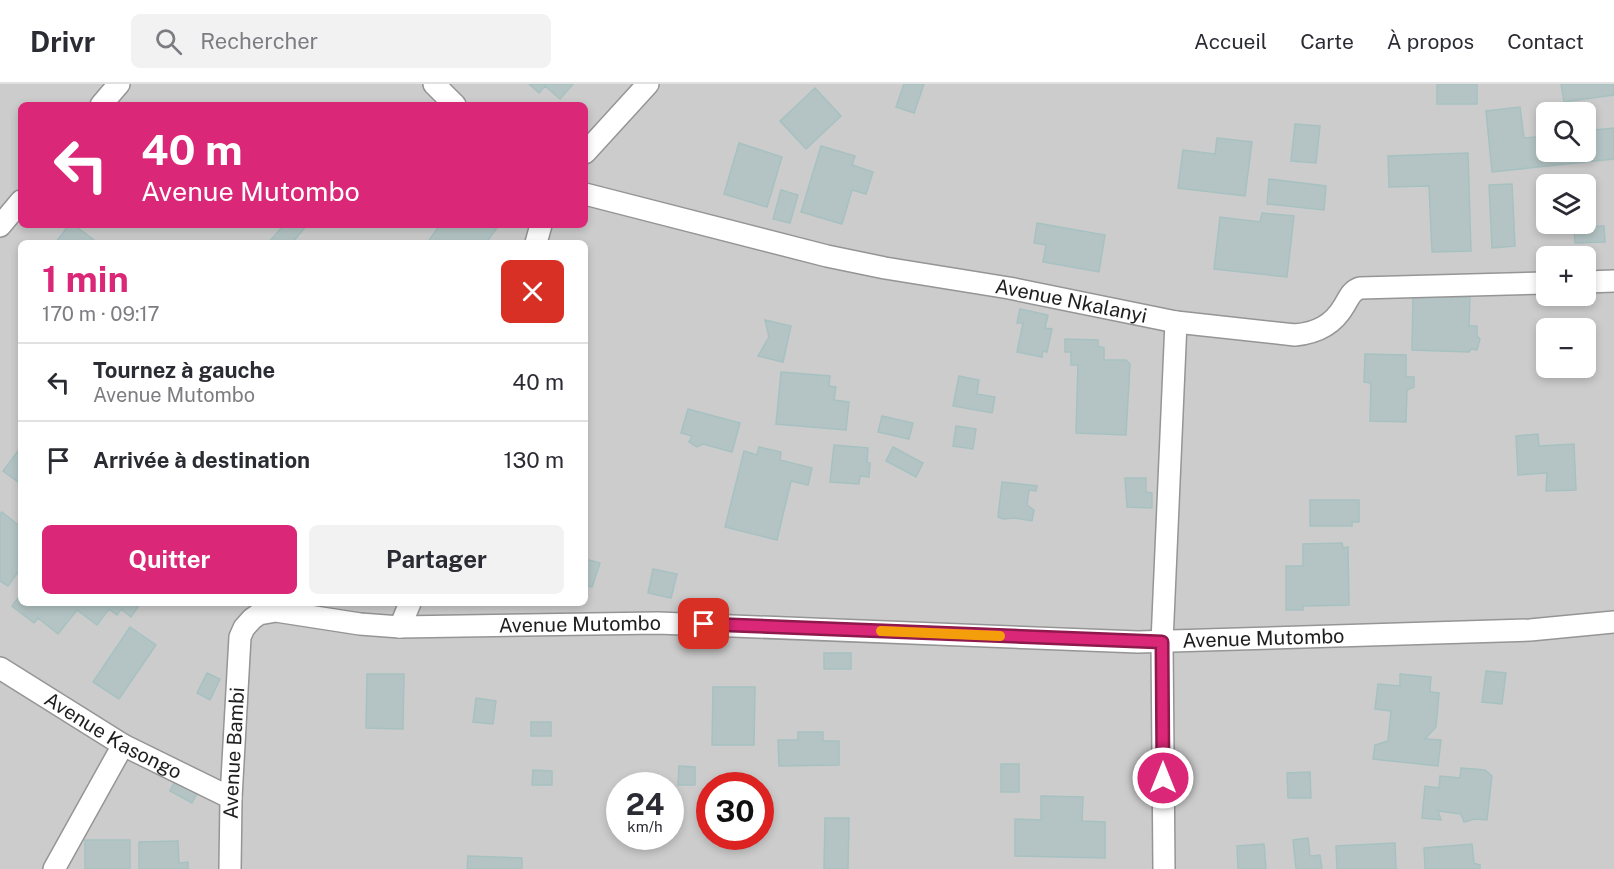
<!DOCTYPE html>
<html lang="fr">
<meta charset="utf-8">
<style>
body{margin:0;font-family:"Public Sans",sans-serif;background:#f2f2f3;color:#2b2b33;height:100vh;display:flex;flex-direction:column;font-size:22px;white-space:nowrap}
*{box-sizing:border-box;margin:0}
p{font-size:20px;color:#7c7c81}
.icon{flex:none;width:33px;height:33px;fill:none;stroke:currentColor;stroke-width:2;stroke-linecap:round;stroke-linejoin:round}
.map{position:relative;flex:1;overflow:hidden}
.side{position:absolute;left:18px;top:156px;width:570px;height:366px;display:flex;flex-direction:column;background:#fff;border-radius:9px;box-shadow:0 3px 9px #0003}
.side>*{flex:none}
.banner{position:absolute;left:18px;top:18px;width:570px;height:126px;border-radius:9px;box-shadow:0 3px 9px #0003;background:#db2777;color:#fff;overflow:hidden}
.tools{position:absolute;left:1536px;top:18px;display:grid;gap:12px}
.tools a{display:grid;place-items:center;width:60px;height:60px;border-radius:9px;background:#fff;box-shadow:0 3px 9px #0003;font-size:30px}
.speed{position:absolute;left:606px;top:688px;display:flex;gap:12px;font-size:30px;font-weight:700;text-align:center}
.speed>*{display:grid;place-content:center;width:78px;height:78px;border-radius:50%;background:#fff;box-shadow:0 3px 9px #0003;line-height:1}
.speed small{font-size:15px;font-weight:400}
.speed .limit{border:9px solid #d22;background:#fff;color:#111}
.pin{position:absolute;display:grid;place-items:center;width:51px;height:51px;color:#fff;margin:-26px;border-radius:12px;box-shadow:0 3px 9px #0006}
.me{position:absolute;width:66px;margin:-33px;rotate:0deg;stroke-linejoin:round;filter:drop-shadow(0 0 4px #0008)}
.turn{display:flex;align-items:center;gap:21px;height:126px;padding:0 24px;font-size:27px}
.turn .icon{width:78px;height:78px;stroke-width:2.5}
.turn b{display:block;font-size:42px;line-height:51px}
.round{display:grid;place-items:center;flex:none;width:63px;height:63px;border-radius:9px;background:#f2f2f3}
.headline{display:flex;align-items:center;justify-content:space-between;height:102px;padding:0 24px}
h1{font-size:36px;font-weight:700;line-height:45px;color:#db2777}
.button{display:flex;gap:12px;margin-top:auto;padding:12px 24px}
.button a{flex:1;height:69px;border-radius:9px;background:#db2777;color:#fff;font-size:24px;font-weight:700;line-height:69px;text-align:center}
.button a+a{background:#f2f2f3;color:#2b2b33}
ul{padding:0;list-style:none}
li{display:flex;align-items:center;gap:18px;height:78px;padding:0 24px;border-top:2px solid #e1e1e2}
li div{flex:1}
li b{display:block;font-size:22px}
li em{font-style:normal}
header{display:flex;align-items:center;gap:36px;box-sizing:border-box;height:84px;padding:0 30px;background:#fff;border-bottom:2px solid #e1e1e2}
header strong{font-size:28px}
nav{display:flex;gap:33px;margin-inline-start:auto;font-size:21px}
.search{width:420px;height:54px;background:#f2f2f3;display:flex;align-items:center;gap:15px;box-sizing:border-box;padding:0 21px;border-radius:9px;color:#7c7c81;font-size:22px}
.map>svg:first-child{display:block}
.religious{fill:#ccc;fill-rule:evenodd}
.building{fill:#b4c4c4;stroke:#a7c1c1;stroke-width:1.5}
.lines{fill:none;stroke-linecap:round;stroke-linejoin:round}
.street-casing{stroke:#959595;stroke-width:24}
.street{stroke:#fff;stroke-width:21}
.route-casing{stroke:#8e194d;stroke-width:15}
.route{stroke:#db2777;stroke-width:10}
.slow{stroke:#f59e0b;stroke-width:10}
.labels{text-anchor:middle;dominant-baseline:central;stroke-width:5;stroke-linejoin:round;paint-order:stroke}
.street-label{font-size:20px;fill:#1e1e1e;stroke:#fff}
</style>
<header>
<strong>Drivr</strong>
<div class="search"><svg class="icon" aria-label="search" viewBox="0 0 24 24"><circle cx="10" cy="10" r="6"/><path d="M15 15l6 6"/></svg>Rechercher</div>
<nav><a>Accueil</a><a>Carte</a><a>À propos</a><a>Contact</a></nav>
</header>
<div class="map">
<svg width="1614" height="785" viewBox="0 0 1614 785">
<rect width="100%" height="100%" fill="#e4edef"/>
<!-- religious -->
<path class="religious" d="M0,0H442L463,21H21V141H585V21H470L448,0H1614V785H0ZM1546,28H1586V68H1546ZM1546,100H1586V140H1546ZM21,159H585V519H21ZM1546,172H1586V212H1546ZM1546,244H1586V284H1546ZM620,702H670V753H620ZM710,702H760V753H710Z"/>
<!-- building -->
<path class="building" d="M529,0H573L560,15L545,2L539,9Z
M904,0H924L914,29L896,23Z
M1437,0H1477V20H1437Z
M1561,0H1614V11L1564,18Z
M815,4L841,32L806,65L780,37Z
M1520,23L1524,54L1546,52V68H1586V47L1614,44V75L1492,88L1486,27Z
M1295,40L1320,42L1316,79L1291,77Z
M1217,54L1252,58L1245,112L1178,104L1183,66L1215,70Z
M739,59L782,73L767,123L724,110Z
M821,62L855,72L852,81L873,88L866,110L852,106L842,140L801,128Z
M1468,69L1471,167L1432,168L1429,102L1389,103L1388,72Z
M1269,95L1326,102L1324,126L1267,120Z
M1512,100L1515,162L1492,164L1489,101Z
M781,106L798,111L790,139L773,135Z
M1262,129L1294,132L1287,193L1214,185L1220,133L1260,138Z
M1037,139L1105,151L1099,188L1043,178L1046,161L1034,159Z
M69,141H74L98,159H55Z
M284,141H307L292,159H268Z
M440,141H499L486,159H427Z
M1604,142L1605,158L1575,159L1574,143Z
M1413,212L1470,213L1469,242H1477V252L1480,255L1477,266L1471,265L1469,268L1412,266Z
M1020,225L1048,231L1045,244L1052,245L1047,268L1043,267L1042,273L1017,268L1023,239H1017Z
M765,236L791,242L783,278L758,272L769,253Z
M1065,255L1098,256V262L1104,264V276H1126L1130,280L1126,351L1076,349L1078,281H1071V268H1065Z
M1365,270L1406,271V293H1414V303L1407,306L1406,338L1370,337L1371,299L1364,298Z
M781,288L830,292L829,302L836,303L834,316L849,318L846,346L776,340Z
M959,292L979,296L977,310L995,313L992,329L953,322Z
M688,325L740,339L732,368L703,360L697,363L689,358L692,352L681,349Z
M882,332L913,339L909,355L878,348Z
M956,342L976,345L973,365L953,362Z
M1538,350L1539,362L1574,360L1576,406L1546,407L1547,389L1518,391L1516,352Z
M834,361L868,364L867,378L870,379L869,393L860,392L859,400L830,398Z
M21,363V400L3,387Z
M759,363L781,368L780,376L812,384L808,401L791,397L777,456L725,443L744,367L757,371Z
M893,363L923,379L916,393L886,377Z
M1125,394H1146V408L1152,409V424L1127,423Z
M1002,398L1037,402L1036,407L1029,406L1027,421L1034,426L1032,437L1014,434L1003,435L998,433Z
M1310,416H1359V438H1352V442H1310Z
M2,428L21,443V473L18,476L21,479V484L8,502L0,497V430Z
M1342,459L1343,464L1348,463L1349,521L1303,522V526H1286V482H1303V460Z
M585,475L600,479L592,503L585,501Z
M653,485L677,490L671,514L648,509Z
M21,510V519H132L138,523L131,533L121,525L117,531L109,525L97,541L77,526L58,550L38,534L34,539L12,522Z
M130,543L156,561L119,615L93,598Z
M824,569H851V585H824Z
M1486,587L1506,589L1502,620L1482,618Z
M207,589L220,595L210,616L197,609Z
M367,590H404L403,645L366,644Z
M1400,590L1431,593L1430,608L1439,609L1436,643L1425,655L1441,656L1438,682L1373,675L1375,661L1388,657L1391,627L1375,625L1378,600L1400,602Z
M713,603H755L754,661H712Z
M476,614L496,617L493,640L473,638Z
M531,638H551V652H531Z
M798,648H823V657H839V681L779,682L778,656H798Z
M1001,680H1019V708H1001Z
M679,682L695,683V701H678Z
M1461,684L1485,686L1492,692L1487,736L1475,735L1464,738L1461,730L1438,727L1441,736L1422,734L1425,702L1439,704L1440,692L1460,694Z
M533,686L552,687V701H532Z
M1310,688L1311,714H1288L1287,689Z
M177,693L199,705L192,719L170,707Z
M1041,712L1083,713L1082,737L1105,738V774L1015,772V735L1041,736Z
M825,734H849L848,785H824Z
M1308,754L1310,772L1320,771L1322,785H1296L1293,756Z
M85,756H130V785H85Z
M178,757L179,779L188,778V785H139V758Z
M1395,759L1396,785H1337L1336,762Z
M1264,760L1266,785H1238L1237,762Z
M1472,760L1474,779L1480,781V785H1425L1424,764Z
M468,772L522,774V785H467Z"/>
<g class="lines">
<defs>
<g id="street">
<path d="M434,0L455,21"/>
<path d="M101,21L119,0"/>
<path d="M585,69L648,0"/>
<path id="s1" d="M585,110L827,172L885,184L1009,204L1176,238L1295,251C1317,249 1333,241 1344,222C1349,214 1351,207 1360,204L1546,199"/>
<path d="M0,142L21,117"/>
<path d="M536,159L541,141"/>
<path d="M1586,198L1614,197"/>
<path d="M400,543L410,519"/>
<path id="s2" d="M0,584L123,661L231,714"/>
<path d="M54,785L123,661"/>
<path id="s3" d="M230,785L231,714L240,553L244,544L252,535L259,530L276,527L360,540L400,543L658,539L1138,558L1530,546L1614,538"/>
<path d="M1164,785L1162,558L1176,238"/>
</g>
</defs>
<!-- street casing -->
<use href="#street" class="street-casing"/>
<!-- street -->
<use href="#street" class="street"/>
</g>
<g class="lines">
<defs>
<path id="route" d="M704,540L1162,558L1163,694"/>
</defs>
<!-- route casing -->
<use href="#route" class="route-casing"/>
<!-- route -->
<use href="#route" class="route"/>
<!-- slow -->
<path class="slow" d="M881,547L1000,552"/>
</g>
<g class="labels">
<!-- street labels -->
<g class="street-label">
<text stroke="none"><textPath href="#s1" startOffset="498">Avenue Nkalanyi</textPath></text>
<text stroke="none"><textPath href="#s3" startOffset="585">Avenue Mutombo</textPath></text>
<text stroke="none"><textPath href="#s3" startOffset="1269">Avenue Mutombo</textPath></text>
<text stroke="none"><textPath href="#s2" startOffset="132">Avenue Kasongo</textPath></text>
<text stroke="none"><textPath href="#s3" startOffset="116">Avenue Bambi</textPath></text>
</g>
</g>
</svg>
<div class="tools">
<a><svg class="icon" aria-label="search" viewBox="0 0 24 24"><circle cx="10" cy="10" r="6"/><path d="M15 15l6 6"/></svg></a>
<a><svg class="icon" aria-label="layers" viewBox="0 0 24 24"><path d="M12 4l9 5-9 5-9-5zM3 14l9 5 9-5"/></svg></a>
<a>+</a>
<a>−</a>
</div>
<div class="speed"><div>24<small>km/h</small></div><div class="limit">30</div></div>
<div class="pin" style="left:704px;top:540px;background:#d93025"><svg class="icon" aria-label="arrive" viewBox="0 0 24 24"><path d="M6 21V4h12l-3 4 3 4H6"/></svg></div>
<svg class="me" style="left:1163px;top:694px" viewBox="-20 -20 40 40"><circle r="17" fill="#db2777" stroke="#fff" stroke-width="3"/><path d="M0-11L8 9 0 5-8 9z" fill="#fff"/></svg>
<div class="banner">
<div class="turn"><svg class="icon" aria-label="left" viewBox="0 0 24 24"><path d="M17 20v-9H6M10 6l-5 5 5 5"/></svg><div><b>40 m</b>Avenue Mutombo</div></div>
</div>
<section class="side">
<div class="headline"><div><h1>1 min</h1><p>170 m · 09:17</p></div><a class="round" style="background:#d93025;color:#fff"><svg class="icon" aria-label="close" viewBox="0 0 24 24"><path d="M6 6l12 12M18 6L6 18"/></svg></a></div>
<ul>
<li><svg class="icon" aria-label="left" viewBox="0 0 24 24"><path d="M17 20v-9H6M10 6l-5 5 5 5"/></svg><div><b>Tournez à gauche</b><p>Avenue Mutombo</p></div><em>40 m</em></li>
<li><svg class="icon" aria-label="arrive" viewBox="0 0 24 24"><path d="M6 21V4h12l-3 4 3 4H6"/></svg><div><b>Arrivée à destination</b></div><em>130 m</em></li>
</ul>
<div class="button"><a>Quitter</a><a>Partager</a></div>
</section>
</div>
